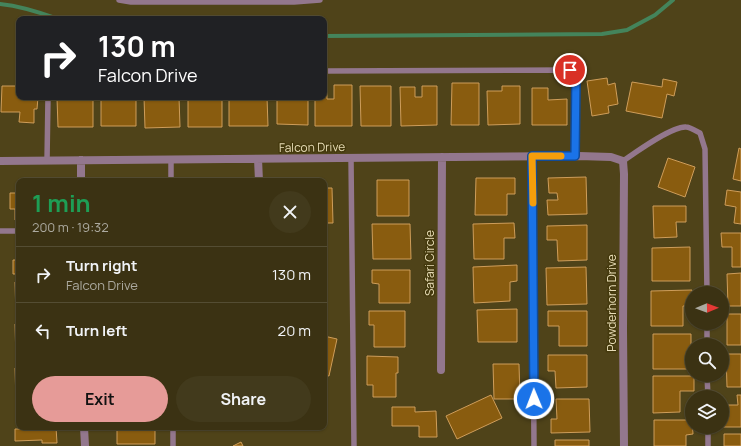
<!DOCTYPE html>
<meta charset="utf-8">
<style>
body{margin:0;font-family:Manrope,sans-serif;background:#423a1c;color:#f1f3f6;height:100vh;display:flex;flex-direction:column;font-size:15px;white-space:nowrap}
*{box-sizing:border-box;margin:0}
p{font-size:13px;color:#acaaa0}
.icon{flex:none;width:22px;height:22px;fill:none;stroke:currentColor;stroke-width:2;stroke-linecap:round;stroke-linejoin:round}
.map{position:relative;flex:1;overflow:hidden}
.side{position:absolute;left:16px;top:178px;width:311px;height:252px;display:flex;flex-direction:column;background:#3b3213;border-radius:8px;box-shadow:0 1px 3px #0004,0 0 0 1px #544d33}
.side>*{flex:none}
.hud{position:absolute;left:16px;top:16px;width:311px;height:84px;border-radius:8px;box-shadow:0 1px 3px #0004,0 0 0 1px #544d33;background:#202124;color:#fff;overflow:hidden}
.needle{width:26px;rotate:89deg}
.fabs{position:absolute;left:685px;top:286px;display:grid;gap:8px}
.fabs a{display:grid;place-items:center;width:44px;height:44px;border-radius:50%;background:#3b3213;box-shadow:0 1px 3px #0004,0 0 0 1px #544d33;font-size:20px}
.pin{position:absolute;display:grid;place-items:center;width:34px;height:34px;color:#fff;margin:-17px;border:2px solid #fff;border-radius:50%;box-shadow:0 1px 4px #0007}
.me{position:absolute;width:44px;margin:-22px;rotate:359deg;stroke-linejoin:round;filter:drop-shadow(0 0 3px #0008)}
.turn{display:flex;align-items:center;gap:14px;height:84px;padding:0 16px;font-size:18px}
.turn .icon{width:52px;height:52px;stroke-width:2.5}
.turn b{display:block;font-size:28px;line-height:34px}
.round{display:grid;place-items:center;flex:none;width:42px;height:42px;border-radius:21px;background:#423a1c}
.summary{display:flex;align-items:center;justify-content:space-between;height:68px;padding:0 16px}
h1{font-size:24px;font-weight:700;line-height:30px;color:#1e9e55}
.cta{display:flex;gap:8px;margin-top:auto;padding:8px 16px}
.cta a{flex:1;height:46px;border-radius:24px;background:#e69b98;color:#111;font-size:16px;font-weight:700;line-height:46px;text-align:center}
.cta a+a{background:#423a1c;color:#f1f3f6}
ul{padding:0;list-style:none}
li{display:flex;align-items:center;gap:12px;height:56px;padding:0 16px;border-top:1px solid #544d33}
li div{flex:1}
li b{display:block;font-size:15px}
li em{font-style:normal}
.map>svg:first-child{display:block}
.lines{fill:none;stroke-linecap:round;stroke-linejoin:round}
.stream{stroke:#44845b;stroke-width:4}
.building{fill:#895c0f;stroke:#ce9d5a}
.service{stroke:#93778d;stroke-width:5.5}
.minor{stroke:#93778d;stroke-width:8}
.route-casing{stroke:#114b97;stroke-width:10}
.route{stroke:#1a73e8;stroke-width:7}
.slow{stroke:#f59e0b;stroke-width:7}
.labels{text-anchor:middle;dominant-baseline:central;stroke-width:3;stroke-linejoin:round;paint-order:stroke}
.street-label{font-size:12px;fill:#e7dcb6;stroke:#44390d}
</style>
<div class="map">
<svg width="741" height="446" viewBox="0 0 741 446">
<rect width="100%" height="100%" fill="#4f4319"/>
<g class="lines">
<!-- stream -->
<path class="stream" d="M0,4C20,6 39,12 58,19
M324,36L602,34L627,30L655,15L673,0"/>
</g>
<!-- building -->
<path class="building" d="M607,78L608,85L615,83L618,104L608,106L609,113L592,116L587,81Z
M663,79L677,82L674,96L667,94L662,118L626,111L632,82L662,87Z
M452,83H479V125H451Z
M334,85H352V126H315V97H324V91H327V99H334Z
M2,86H19V97H38L37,109H34V123L19,122L20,112H1Z
M360,86H391V126H361Z
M422,86H437V125L401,126L400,87H415V97H422Z
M502,86H520V124L488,125L487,91H502Z
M532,88H548V100L567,99V125H532Z
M77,97H93V127H58L57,98Z
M101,97H136V126H101Z
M144,97H179L180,127L145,128Z
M188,97H222V127H188Z
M229,97H267L268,126H229Z
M277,97H308V125L277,124Z
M739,148L741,149V181L733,179Z
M668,158L695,167L685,197L658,187Z
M586,177L587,214L548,215L547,200H558L557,193H549L548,178Z
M476,178H515V194H507V215H475Z
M377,180H409V216H377Z
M324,188H332L333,223H324Z
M727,190L741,192V224L734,223L736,207L725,205Z
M10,193H19V220H15V209H10Z
M653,206H686V222H676L677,237L654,238Z
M514,223L515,238H504V259H474L473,224Z
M372,224H410L411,259H373Z
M587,225V260L558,261L557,240H547V226Z
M721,233H741V267H732V247H722Z
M324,243H326L327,275H324Z
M690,247V281H652V248Z
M13,260H19V274H13Z
M517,265V281L510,282V301L474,303L473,267Z
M586,267L587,304L547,305L546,268Z
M372,270H410V303H379V284L372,283Z
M741,273V306H728L727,274Z
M15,282H19V318H16Z
M324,285H327V327H324Z
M692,290V306H683V326H651V291Z
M517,309V342H478L477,310Z
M369,311H405V347H374V325H369Z
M548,311H587V346H559V326H548Z
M727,314H741V345H727Z
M15,324H19V361H16Z
M653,334H691V369H653Z
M324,336L337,339L329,376L324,375Z
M726,354H741V387H727Z
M548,355H587V387L556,388L555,371H548Z
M367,356L398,357V373H396V397H373V385H367Z
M493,364H519L520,399H494Z
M15,368H19V403H16Z
M653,376H694V391H680V412L653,413Z
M491,395L502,418L457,439L446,416Z
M737,395H741V427H722V405H738Z
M556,399H589L590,432L551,433V419H557Z
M392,407H415V412L436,411L437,437H419V426H392Z
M654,420H692L693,434L686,435V446H654Z
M21,427H56L57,443H42V440L15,441V429H21Z
M117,427H155V444H117Z
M724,434H741V446H724Z
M555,440H589V446H555Z
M241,442L243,446H233Z"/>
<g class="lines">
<!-- service -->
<path class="service" d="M119,0L131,2H294L320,0
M324,71L570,70L575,73L576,76L575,156
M532,157L534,446
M351,158L354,446
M171,160V181
M47,161L48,97
M623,161C636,152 672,126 686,127C690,127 696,131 700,133L705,149L707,293
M0,231H19
M707,323V345
M707,375L708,397
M173,427V446
M708,427V446"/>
<!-- minor -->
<path class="minor" d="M258,159L259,181
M81,160V181
M0,161L579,156L611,157L623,161L624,174L623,329L624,446
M441,370L442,157
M84,427L85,446"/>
</g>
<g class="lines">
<defs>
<path id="route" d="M534,399L532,156H575L576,76L575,72L570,70"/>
</defs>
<!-- route casing -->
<use href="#route" class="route-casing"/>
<!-- route -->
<use href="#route" class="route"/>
<!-- slow -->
<path class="slow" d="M533,203L532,156H561"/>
</g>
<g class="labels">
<!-- street labels -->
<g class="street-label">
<text transform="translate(312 147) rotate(-1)">Falcon Drive</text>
<text transform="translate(429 263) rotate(-90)">Safari Circle</text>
<text transform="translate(611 303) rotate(-90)">Powderhorn Drive</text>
</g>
</g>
</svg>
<div class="fabs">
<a><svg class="needle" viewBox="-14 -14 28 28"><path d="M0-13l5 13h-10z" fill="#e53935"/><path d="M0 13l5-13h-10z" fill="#acaaa0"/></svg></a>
<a><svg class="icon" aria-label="search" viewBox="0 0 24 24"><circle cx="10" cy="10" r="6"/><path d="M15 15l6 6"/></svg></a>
<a><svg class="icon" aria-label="layers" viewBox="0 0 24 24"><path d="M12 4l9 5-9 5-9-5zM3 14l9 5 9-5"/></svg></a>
</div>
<div class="pin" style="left:570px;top:70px;background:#d93025"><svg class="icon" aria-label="arrive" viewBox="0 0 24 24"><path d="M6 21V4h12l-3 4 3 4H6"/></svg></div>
<svg class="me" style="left:534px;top:399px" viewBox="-20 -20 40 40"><circle r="17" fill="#1a73e8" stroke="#fff" stroke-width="3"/><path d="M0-11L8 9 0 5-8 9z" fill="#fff"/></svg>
<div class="hud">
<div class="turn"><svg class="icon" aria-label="right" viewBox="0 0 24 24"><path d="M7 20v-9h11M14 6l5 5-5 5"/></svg><div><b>130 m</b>Falcon Drive</div></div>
</div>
<section class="side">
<div class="summary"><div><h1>1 min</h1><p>200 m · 19:32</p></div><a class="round"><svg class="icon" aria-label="close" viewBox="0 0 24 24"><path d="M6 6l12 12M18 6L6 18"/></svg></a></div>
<ul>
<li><svg class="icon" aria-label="right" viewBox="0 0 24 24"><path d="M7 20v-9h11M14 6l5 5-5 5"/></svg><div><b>Turn right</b><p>Falcon Drive</p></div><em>130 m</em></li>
<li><svg class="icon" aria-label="left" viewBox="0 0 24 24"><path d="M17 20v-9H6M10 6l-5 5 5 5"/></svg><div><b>Turn left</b></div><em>20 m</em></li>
</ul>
<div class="cta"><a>Exit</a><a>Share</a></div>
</section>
</div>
